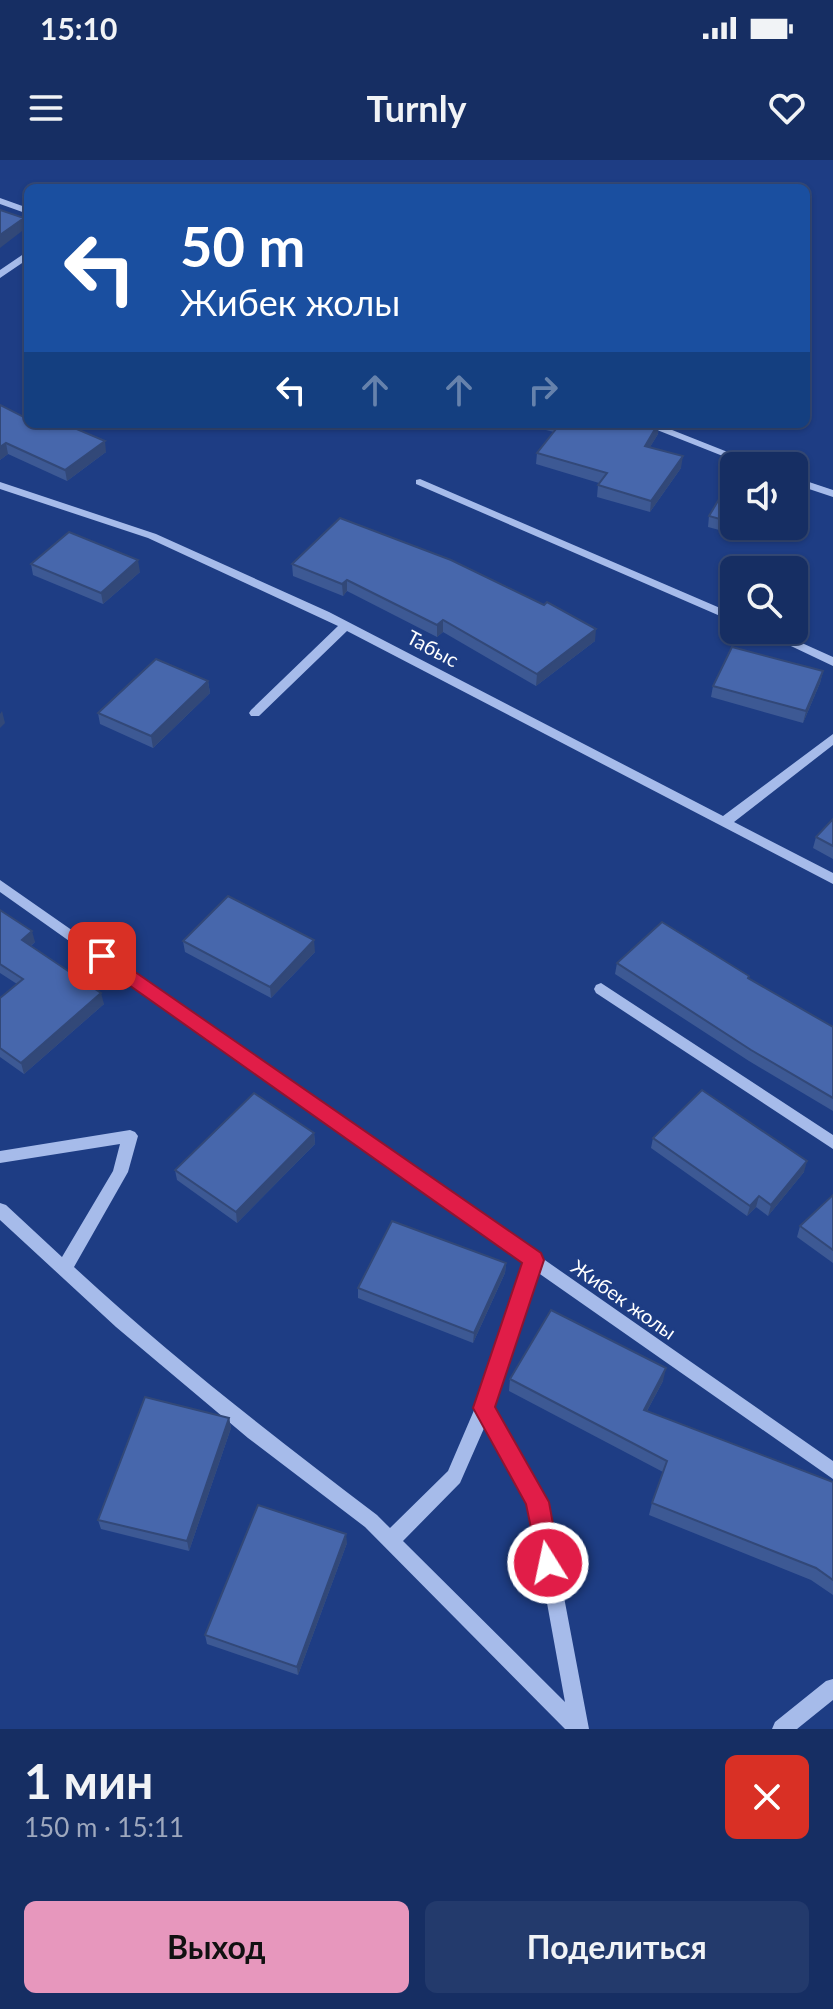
<!DOCTYPE html>
<html lang="ru">
<meta charset="utf-8">
<style>
body{margin:0;font-family:Lato,sans-serif;background:#233a6c;color:#f1f3f6;height:100vh;display:flex;flex-direction:column;font-size:30px;white-space:nowrap}
*{box-sizing:border-box;margin:0}
p{font-size:26px;color:#9ea8be}
.icon{flex:none;width:44px;height:44px;fill:none;stroke:currentColor;stroke-width:2;stroke-linecap:round;stroke-linejoin:round}
.map{position:relative;height:1569px;overflow:hidden}
.details{display:flex;flex-direction:column;background:#162e63;flex:1}
.details>*{flex:none}
.top-card{position:absolute;left:24px;top:24px;width:786px;height:244px;border-radius:12px;box-shadow:0 2px 6px #0004,0 0 0 2px #354a78;background:#1a4fa0;color:#fff;overflow:hidden}
.fabs{position:absolute;left:720px;top:292px;display:grid;gap:16px}
.fabs a{display:grid;place-items:center;width:88px;height:88px;border-radius:12px;background:#162e63;box-shadow:0 2px 6px #0004,0 0 0 2px #354a78;font-size:40px}
.pin{position:absolute;display:grid;place-items:center;width:68px;height:68px;color:#fff;margin:-34px;border-radius:16px;box-shadow:0 4px 12px #0006}
.me{position:absolute;width:88px;margin:-44px;rotate:350deg;stroke-linejoin:round;filter:drop-shadow(0 0 6px #0008)}
.turn{display:flex;align-items:center;gap:28px;height:168px;padding:0 24px;font-size:36px}
.turn .icon{width:104px;height:104px;stroke-width:2.5}
.turn b{display:block;font-size:56px;line-height:68px}
.lanes{display:flex;align-items:center;height:76px;padding:0 24px;background:#0003;justify-content:center;gap:40px;direction:ltr}
.lanes .off{opacity:.35}
.round{display:grid;place-items:center;flex:none;width:84px;height:84px;border-radius:12px;background:#233a6c}
.headline{display:flex;align-items:center;justify-content:space-between;height:136px;padding:0 24px}
h1{font-size:48px;font-weight:700;line-height:60px}
.primary-button{display:flex;gap:16px;margin-top:auto;padding:16px 24px}
.primary-button a{flex:1;height:92px;border-radius:12px;background:#e797bd;color:#111;font-size:32px;font-weight:700;line-height:92px;text-align:center}
.primary-button a+a{background:#233a6c;color:#f1f3f6}
.status{display:flex;justify-content:space-between;align-items:center;height:56px;padding:0 40px;background:#162e63;direction:ltr}
.status svg{height:22px;fill:currentColor}
header{display:flex;justify-content:space-between;align-items:center;height:104px;padding:0 24px;background:#162e63;font-size:36px;font-weight:700}
.map>svg:first-child{display:block}
.lines{fill:none;stroke-linecap:round;stroke-linejoin:round}
.minor{fill:#a6bbea;fill-rule:evenodd}
.wall{fill:#3d5994}
.shaded-wall{fill:#324878}
.building{fill:#4767ac;stroke:#324878;stroke-width:2}
.route{fill:#e11d48;stroke:#92132f;stroke-width:2}
.labels{text-anchor:middle;dominant-baseline:central;stroke-width:6;stroke-linejoin:round;paint-order:stroke}
.street-label{font-size:20px;fill:#fff;stroke:#1e3d84}
</style>
<div class="status"><b>15:10</b><svg viewBox="0 0 49 12"><path d="M0 12V9h3v3zM5 12V6h3v6zM10 12V3h3v9zM15 12V0h3v12zM26 1h20v11H26zM47 4h2v5h-2z"/></svg></div>
<header><svg class="icon" aria-label="menu" viewBox="0 0 24 24"><path d="M4 6h16M4 12h16M4 18h16"/></svg>Turnly<svg class="icon" aria-label="heart" viewBox="0 0 24 24"><path d="M12 20l-8-8c-3-5 5-10 8-4 3-6 11-1 8 4z"/></svg></header>
<div class="map">
<svg width="833" height="1569" viewBox="0 0 833 1569">
<rect width="100%" height="100%" fill="#1e3d84"/>
<g class="lines">
<!-- minor -->
<path class="minor" d="M0,38L28,48V54L0,44Z
M28,91V99L0,118V110Z
M642,264H657L763,306H748Z
M794,317L833,330V337L794,324Z
M420,319L734,454V462L416,324V320Z
M0,322L156,374L329,452L723,656L833,574V585L734,662L833,713V724L347,471L259,556H251L249,553L251,550L338,466L148,378L0,329Z
M757,470H773L833,497V506Z
M0,720L833,1301V1319L537,1112L493,1247L546,1342L589,1569H565L365,1367L248,1278L116,1167L0,1060V1043L6,1045L62,1097L113,1011L120,984L0,1003V991L130,970L135,972L138,976L128,1012L74,1107C170,1196 273,1276 377,1355L390,1368L448,1311L475,1248L524,1103L0,732ZM485,1266L529,1344L565,1542L403,1381L460,1323Z
M601,823L833,975V989L596,833L594,829L596,825Z
M833,1519V1540L797,1569H772L775,1562L826,1521Z"/>
</g>
<!-- wall -->
<path class="wall" d="M0,245L49,269L106,292L67,321L8,294L0,300Z
M522,264H659L658,274L650,287L681,308L650,352L597,337L598,325L599,323L536,304L537,293L554,272Z
M734,314V366H773L764,382L708,367L709,356Z
M31,404L140,412L103,444L33,415Z
M292,404L595,481L536,526L443,472L437,477L347,431L343,436L293,416Z
M823,511L820,523L803,563L711,537L713,526Z
M208,521L210,533L153,588L100,564L98,553Z
M833,659V699L813,688L816,677Z
M0,750L35,782L31,786L104,844L24,914L0,897V838L17,824L0,813Z
M183,781L315,792L271,838L185,792Z
M617,803L749,816V819L833,867V951L749,901L615,814Z
M314,973L315,984L237,1063L177,1020L175,1010Z
M653,978L804,1012L768,1056L756,1047L747,1056L651,988Z
M833,1035V1103L797,1077L800,1066Z
M506,1103L505,1113L473,1183L358,1138V1128Z
M510,1219L663,1221L647,1251L833,1322V1435L811,1420L649,1355L652,1343L663,1312L509,1231Z
M229,1258L231,1268L189,1391L101,1369L98,1360Z
M347,1383L298,1515L207,1484L205,1475Z"/>
<!-- shaded-wall -->
<path class="shaded-wall" d="M24,58L26,68L0,88V75Z
M658,264V274L644,297L645,286Z
M105,281L106,292L67,321L65,310Z
M6,283L8,294L0,300V287Z
M683,296L681,308L650,352L651,341Z
M768,366H773L764,382L766,371Z
M138,400L140,412L103,444L101,433Z
M347,420V431L343,436L342,424Z
M443,460V472L437,477V465Z
M596,469L595,481L536,526L537,514Z
M823,511L820,523L803,563L806,551Z
M208,521L210,533L153,588L151,576Z
M2,551L5,563L0,568V554Z
M32,771L35,782L24,791L22,780Z
M314,780L315,792L271,838L270,827Z
M101,833L104,844L24,914L21,903Z
M314,973L315,984L237,1063L236,1052Z
M807,1001L804,1012L768,1056L771,1045Z
M759,1036L756,1047L747,1056L750,1046Z
M506,1103L505,1113L473,1183L474,1173Z
M666,1208L663,1221L641,1262L644,1250Z
M229,1258L231,1268L189,1391L187,1381Z
M346,1374L347,1383L298,1515L297,1507Z"/>
<!-- building -->
<path class="building" d="M0,50L24,58L0,75Z
M0,245L28,259V264H38L49,269L56,264H65L105,281L65,310L6,283L0,287Z
M560,264H658L645,286L683,296L651,341L598,325L607,313L537,293Z
M734,314V363L709,356Z
M340,358L451,400L544,445L547,442L596,469L537,514L443,460L437,465L347,420L342,424L292,404Z
M747,366H768L766,371Z
M69,372L138,400L101,433L31,404Z
M732,487L823,511L806,551L713,526Z
M156,499L208,521L151,576L98,553Z
M833,659V686L816,677Z
M228,736L314,780L270,827L183,781Z
M0,750L32,771L22,780L101,833L21,903L0,888V838L23,819L0,804Z
M662,762L749,816L748,818L833,867V938L751,890L617,803Z
M702,930L807,1001L771,1045L759,1036L750,1046L653,978Z
M254,933L314,973L236,1052L175,1010Z
M833,1035V1090L800,1066Z
M392,1061L506,1103L474,1173L358,1128Z
M551,1150L666,1208L644,1250L833,1322V1420L816,1408L652,1343L667,1301L510,1219Z
M145,1237L229,1258L187,1381L98,1360Z
M258,1345L346,1374L297,1507L205,1475Z"/>
<!-- route -->
<path class="route" d="M102,789L541,1093L544,1100L495,1247L549,1342L560,1403L557,1411L548,1414L540,1411L526,1344L473,1248L522,1103L95,801L92,796Z"/>
<g class="labels">
<!-- street labels -->
<g class="street-label">
<text transform="translate(433 488) rotate(28)">Табыс</text>
<text transform="translate(624 1139) rotate(35)">Жибек жолы</text>
</g>
</g>
</svg>
<div class="fabs">
<a><svg class="icon" aria-label="sound" viewBox="0 0 24 24"><path d="M4 9h4l5-4v14l-5-4H4zM17 9q2 3 0 6"/></svg></a>
<a><svg class="icon" aria-label="search" viewBox="0 0 24 24"><circle cx="10" cy="10" r="6"/><path d="M15 15l6 6"/></svg></a>
</div>
<div class="pin" style="left:102px;top:796px;background:#d93025"><svg class="icon" aria-label="arrive" viewBox="0 0 24 24"><path d="M6 21V4h12l-3 4 3 4H6"/></svg></div>
<svg class="me" style="left:548px;top:1403px" viewBox="-20 -20 40 40"><circle r="17" fill="#e11d48" stroke="#fff" stroke-width="3"/><path d="M0-11L8 9 0 5-8 9z" fill="#fff"/></svg>
<div class="top-card">
<div class="turn"><svg class="icon" aria-label="left" viewBox="0 0 24 24"><path d="M17 20v-9H6M10 6l-5 5 5 5"/></svg><div><b>50 m</b>Жибек жолы</div></div>
<div class="lanes"><svg class="icon" aria-label="left" viewBox="0 0 24 24"><path d="M17 20v-9H6M10 6l-5 5 5 5"/></svg><svg class="icon off" aria-label="ahead" viewBox="0 0 24 24"><path d="M12 20V5M6 11l6-6 6 6"/></svg><svg class="icon off" aria-label="ahead" viewBox="0 0 24 24"><path d="M12 20V5M6 11l6-6 6 6"/></svg><svg class="icon off" aria-label="right" viewBox="0 0 24 24"><path d="M7 20v-9h11M14 6l5 5-5 5"/></svg></div>
</div>
</div>
<section class="details">
<div class="headline"><div><h1>1 мин</h1><p>150 m · 15:11</p></div><a class="round" style="background:#d93025;color:#fff"><svg class="icon" aria-label="close" viewBox="0 0 24 24"><path d="M6 6l12 12M18 6L6 18"/></svg></a></div>
<div class="primary-button"><a>Выход</a><a>Поделиться</a></div>
</section>
